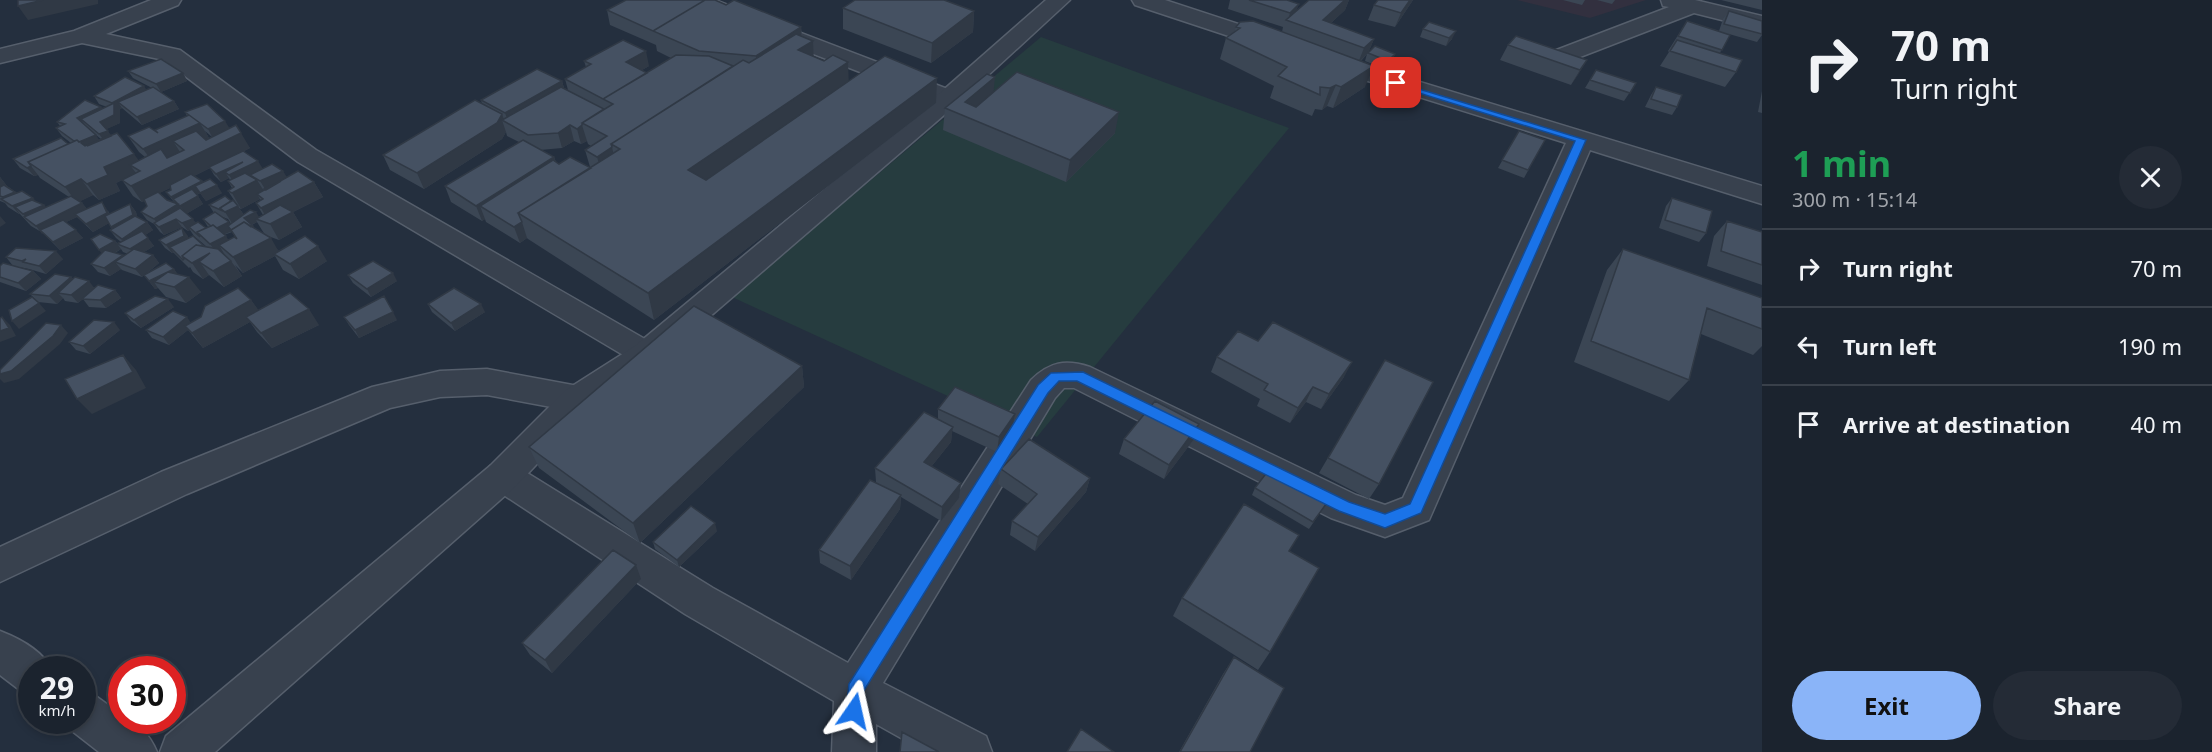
<!DOCTYPE html>
<meta charset="utf-8">
<style>
body{margin:0;font-family:"Noto Sans",sans-serif;background:#242b36;color:#f1f3f6;height:100vh;display:flex;flex-direction:column;font-size:22px;white-space:nowrap}
*{box-sizing:border-box;margin:0}
p{font-size:20px;color:#a0a4aa}
.icon{flex:none;width:33px;height:33px;fill:none;stroke:currentColor;stroke-width:2;stroke-linecap:round;stroke-linejoin:round}
.map{position:relative;flex:1;overflow:hidden}
.drawer{display:flex;flex-direction:column;background:#1b232e;width:450px}
.drawer>*{flex:none}
.hud{background:#1b232e;color:#f1f3f6;overflow:hidden}
.speed{position:absolute;left:18px;top:656px;display:flex;gap:12px;font-size:30px;font-weight:700;text-align:center}
.speed>*{display:grid;place-content:center;width:78px;height:78px;border-radius:50%;background:#1b232e;box-shadow:0 3px 9px #0003,0 0 0 2px #39404a;line-height:1}
.speed small{font-size:15px;font-weight:400}
.speed .limit{border:9px solid #d22;background:#fff;color:#111}
.pin{position:absolute;display:grid;place-items:center;width:51px;height:51px;color:#fff;margin:-26px;border-radius:12px;box-shadow:0 3px 9px #0006}
.me{position:absolute;width:66px;margin:-33px;rotate:11deg;stroke-linejoin:round;filter:drop-shadow(0 0 4px #0008)}
.turn{display:flex;align-items:center;gap:21px;height:126px;padding:0 30px;font-size:27px}
.turn .icon{width:78px;height:78px;stroke-width:2.5}
.turn b{display:block;font-size:42px;line-height:51px}
.round{display:grid;place-items:center;flex:none;width:63px;height:63px;border-radius:32px;background:#242b36}
.overview{display:flex;align-items:center;justify-content:space-between;height:102px;padding:0 30px}
h1{font-size:36px;font-weight:700;line-height:45px;color:#1e9e55}
.button{display:flex;gap:12px;margin-top:auto;padding:12px 30px}
.button a{flex:1;height:69px;border-radius:36px;background:#8ab4f8;color:#111;font-size:24px;font-weight:700;line-height:69px;text-align:center}
.button a+a{background:#242b36;color:#f1f3f6}
ul{padding:0;list-style:none}
li{display:flex;align-items:center;gap:18px;height:78px;padding:0 30px;border-top:2px solid #39404a}
li div{flex:1}
li b{display:block;font-size:22px}
li em{font-style:normal}
main{display:flex;flex:1;min-height:0}
.map>svg:first-child{display:block}
.medical{fill:#32303f}
.green{fill:#263c3f}
.lines{fill:none;stroke-linecap:round;stroke-linejoin:round}
.minor-casing{stroke:#565f6c;stroke-width:3}
.tertiary-casing{stroke:#565f6c;stroke-width:3}
.minor{fill:#38414e;fill-rule:evenodd}
.tertiary{fill:#38414e;fill-rule:evenodd}
.wall{fill:#3b4654;fill-rule:evenodd}
.shaded-wall{fill:#303945}
.building{fill:#455162;stroke:#303945;stroke-width:1.5}
.route{fill:#1a73e8;stroke:#114b97;stroke-width:1.5}
</style>
<main>
<div class="map">
<svg width="1762" height="752" viewBox="0 0 1762 752">
<rect width="100%" height="100%" fill="#242f3e"/>
<!-- medical -->
<path class="medical" d="M1517,0H1646L1590,18Z"/>
<!-- green -->
<path class="green" d="M1041,37L1289,128L1037,437L732,297Z"/>
<g class="lines">
<defs>
<path id="minor" d="M151,0H181L178,5L106,34L180,50L316,150L657,346L662,354L657,362L646,366L635,362L298,162L164,60L82,43L0,63V49L74,31Z
M684,0H715L958,93L961,98L958,103L949,105L940,103L687,5Z
M1132,0H1165L1284,39L1288,44L1284,49H1268L1135,5Z
M1661,0H1695L1762,16V30L1694,13L1562,64H1546L1542,59L1546,54L1669,7L1663,6Z
M1328,54L1762,186V204L1590,150L1429,520L1385,537L1331,518L1074,388H1064L1055,398L883,683L986,736L992,752H926L876,724V752H832L834,701L685,614L490,486L485,476L490,466L503,461L516,466L713,588L848,663L1031,380C1050,362 1065,359 1090,367L1356,495L1385,505L1403,498L1566,143L1320,66L1316,61L1320,56Z
M487,369L578,386L590,390L595,399L590,408L578,412L487,395L440,397L390,408L187,494L0,582V547L161,472L372,387L440,371Z
M0,631C18,638 43,651 51,669H32V694L17,688L0,675Z
M82,691L97,697L122,715V720C139,720 151,738 157,752H99L67,727L64,720H82Z"/>
<path id="tertiary" d="M1046,0H1070L958,103L657,362L590,408L516,486L215,752H160L166,736L490,466L566,390L635,346L940,93Z"/>
</defs>
<!-- minor casing -->
<use href="#minor" class="minor-casing"/>
<!-- tertiary casing -->
<use href="#tertiary" class="tertiary-casing"/>
<!-- minor -->
<use href="#minor" class="minor"/>
<!-- tertiary -->
<use href="#tertiary" class="tertiary"/>
</g>
<!-- wall -->
<path class="wall" d="M1230,0H1287L1297,10L1309,0H1349L1345,10L1331,23L1374,39L1368,53L1395,54L1392,62L1385,69L1365,61L1367,54L1361,61L1365,87L1333,108L1327,106L1322,110L1315,109L1312,116L1270,98L1274,86L1220,59L1226,38L1234,33L1236,27L1282,32L1283,27L1228,9Z
M1378,0H1413L1395,27L1368,20L1374,5Z
M1563,0H1585L1582,5Z
M1597,0H1615L1612,4Z
M1721,0H1762V10Z
M726,5L801,27L802,36L814,57L824,61L848,62V81L936,103L654,320L528,239L527,238L520,243L486,222L485,219L482,221L451,202L445,186L519,142L507,136L506,132L502,139L424,189L390,170L383,155L482,104L481,100L562,81L564,88L568,90L565,79L586,67L584,61L649,66L642,70L647,73L671,58L657,51L656,45L610,25L607,10ZM574,141L581,144L587,141L588,144L591,146L585,150L590,167L559,164L556,162L554,157L540,150L562,148Z
M843,8L974,11L973,32L931,63L843,29Z
M1729,11L1762,21V35L1757,42L1729,34L1720,53L1736,72L1725,87L1660,66L1669,52L1668,51L1687,21L1719,31L1723,19Z
M1423,29L1452,39L1446,46L1420,37Z
M1508,45L1587,60L1571,85L1500,60Z
M1596,70L1636,83L1624,101L1585,88Z
M128,71L183,73L187,81L161,92L174,101L179,109L142,125L122,108L119,110L120,111V123L106,129L111,136L139,161L145,157L139,152L128,136L158,133L187,116L185,112L230,128L250,148L244,151L262,169L287,177L314,182L323,197L293,212L302,227L279,240L265,235L257,222L252,225L255,229L279,251L327,261L299,279L283,270L275,256L243,273L235,265L242,276L224,287L209,275L203,279L193,272L190,267L189,268L174,253H172L165,248L159,240L182,228L188,238L207,247L194,236L190,230L188,231L182,227L164,235L160,232L154,224L147,220L141,212L147,206L144,201L142,202L133,196L122,180L126,178L116,183L120,191L99,200L93,195L80,201L82,203L87,209L108,211L110,214L130,204L136,212L137,217L147,222L153,230L145,235L154,246L144,252L153,255L159,263L146,274L174,269L177,274L201,292L186,303L166,297L158,288L155,289L144,275L142,277L122,270L121,269L110,276L98,272L91,264L115,241L117,243L121,242L116,238L110,230L112,228L109,223L93,232L77,217L66,222L83,238L60,250L43,233L31,226L20,214H19L8,207L5,203L0,201V177L7,186L17,193L44,205L46,208L69,197L40,178L38,175L34,176L20,168L13,159L71,143L62,136L56,128L60,126L57,122L101,107L102,109L107,107L99,104L94,96L147,90L152,88L133,78ZM205,131L212,137L206,140L209,138ZM92,132L101,139L99,140ZM210,168L214,175L221,182L229,178L230,180L228,181L232,188L228,191L236,203L231,201L209,205L214,213L203,219L208,227L206,228L196,223L186,214L203,204L197,195L200,193L206,201L222,193L203,183L194,176ZM170,188L171,190L166,192L174,202L167,200L159,193ZM260,199L261,201L256,203L263,215L259,217L244,215L239,208L241,209ZM220,216L228,219L231,224H230ZM232,232L236,238L228,240L224,235ZM121,249L123,252L128,254L124,256L123,255L115,253Z
M1656,87L1677,107L1672,115L1645,107L1651,95Z
M1762,91V113L1758,112Z
M994,92L1115,133L1066,182L943,130L945,108Z
M1519,131L1545,140L1524,178L1498,168Z
M1672,198L1706,233L1699,242L1659,228L1666,206Z
M1727,221L1762,232V285L1707,266L1714,236Z
M1623,249L1762,298V346L1753,355L1701,334L1689,380L1669,401L1574,362L1607,270Z
M6,257L63,259L46,274L29,269L13,266Z
M0,266L33,271L41,279L26,291L0,282Z
M348,275L397,281L371,297L353,283Z
M71,277L73,279L95,288L115,290L121,298L106,308L89,307L83,299L78,303L65,301L63,298L57,304L38,302L30,294Z
M251,300L258,310L319,325L272,348L257,332L250,322L203,348L188,330L169,345L152,338L146,330L191,323Z
M428,304L485,312L455,331L432,312Z
M174,307L141,328L131,321L125,313Z
M344,317L397,320L359,338L349,325Z
M120,330L90,354L76,350L69,342Z
M1258,341L1344,377L1321,409L1306,402L1290,423L1257,406L1260,399L1211,372L1217,357Z
M1385,360L1379,484L1369,499L1319,473Z
M802,366L804,387L640,543L539,468L529,447Z
M938,409L1012,429L997,452L952,431L951,442L931,467L961,483L959,498L941,521L901,497L900,509L851,580L820,563L819,550L876,482L875,468L938,419Z
M1124,439H1194L1164,479L1119,454Z
M1001,469L1090,478L1086,492L1035,551L1010,535L1012,521L1028,504L998,484Z
M1255,488L1324,507L1309,529L1252,495Z
M717,531L679,567L655,549L653,542Z
M1289,551L1270,652L1258,670L1173,616L1182,598Z
M641,579L552,673L530,655L522,643Z
M1234,657L1250,752H1179L1223,674Z"/>
<!-- shaded-wall -->
<path class="shaded-wall" d="M43,0H98V4L28,20L18,6Z
M1345,0H1349L1345,10L1320,33L1323,20Z
M1410,0H1413L1395,27L1401,13Z
M1299,4L1294,18L1288,21L1290,13Z
M974,11L973,32L931,63L932,43Z
M801,27L802,48L813,41L814,66L758,77L756,56Z
M1456,31L1452,39L1446,46L1449,38Z
M1374,39L1368,53L1358,63L1364,48Z
M646,51L649,66L629,77L626,62Z
M1395,54L1392,62L1385,69L1388,61Z
M1587,60L1578,75L1571,85L1580,70Z
M848,62L849,87L693,196L688,170Z
M1374,66L1365,87L1333,108L1341,87Z
M183,73L187,81L161,92L156,84Z
M995,77L993,98L969,119L965,102Z
M937,78L936,103L654,320L648,293Z
M562,81L566,96L509,124L505,113Z
M1336,85L1327,106L1322,110L1330,88Z
M144,86L149,94L118,102L122,108L119,110L120,111V123L105,130L100,122L114,106L112,103Z
M174,101L179,109L142,125L137,117Z
M101,107L107,115L81,119L85,125L77,118Z
M1119,112L1115,133L1066,182L1070,160Z
M502,114L505,122L502,120L506,132L502,139L424,189L417,173Z
M225,121L230,129L212,137L208,129Z
M200,123L209,138L183,150L173,141L180,152L154,164L143,149Z
M570,125L574,141L562,148L558,133Z
M582,125L587,141L581,144L577,129Z
M108,131L113,139L105,142L99,134Z
M241,133L250,148L142,202L131,186Z
M96,135L101,143L89,148L76,143Z
M612,147L617,169L603,178L597,157Z
M134,154L145,169L130,165L136,173L116,183L120,191L99,200L87,184L104,167Z
M554,157L559,173L480,206L485,219L482,221L476,206Z
M258,161L263,169L234,183L229,175L225,172L229,178L221,182L216,174L243,162Z
M31,166L38,175L34,176L27,168Z
M283,171L288,179L265,189L260,181Z
M0,177L10,190L0,194Z
M81,179L93,195L77,203L65,187Z
M257,180L267,196L257,194L260,199L241,209L232,193Z
M202,181L207,189L195,186L200,193L178,204L184,212L160,227L154,219L177,205L171,197Z
M314,182L323,197L293,212L302,227L279,240L261,208Z
M217,185L222,193L206,201L200,193Z
M198,196L203,204L186,214L180,206Z
M33,198L40,206L15,207L20,214H19L12,206Z
M102,202L108,211L113,221L93,232L86,224Z
M82,203L89,211L75,214L77,217L44,233L40,230L43,233L42,234L36,226Z
M130,204L136,212L139,223L117,235L111,227Z
M44,205L51,213L30,222L23,214Z
M238,206L245,217L256,212L261,220L256,219L257,222L249,226L235,228L225,212Z
M0,216L6,223L0,227Z
M176,219L182,227L164,235L159,227Z
M193,219L198,227H189L190,230L188,231L182,223Z
M147,222L153,230L128,247L122,239Z
M229,222L235,230L220,236L214,228Z
M522,222L527,238L520,243L514,227Z
M182,228L188,236L189,245L170,247L174,253H172L166,245Z
M76,230L83,238L60,250L53,242Z
M226,236L236,252L219,245L226,257L221,259L210,244Z
M148,238L154,246L136,257L130,249Z
M271,238L280,254H274L275,256L243,273L233,257Z
M115,241L121,249L105,258L99,250Z
M318,246L327,261L299,279L290,264Z
M206,248L231,261L242,276L224,287L213,271L200,262L209,275L203,279L192,263Z
M56,251L63,259L46,274L39,266Z
M123,255L129,263L115,262L121,269L110,276L104,268Z
M153,255L159,263L142,277L135,269Z
M174,269L180,277L154,282L158,288L155,289L149,281Z
M33,271L41,279L26,291L18,283Z
M393,273L397,281L371,297L367,289Z
M71,277L78,285L58,293L63,298L57,304L49,296Z
M189,277L201,292L186,303L174,287Z
M89,281L95,289L78,303L71,295Z
M115,290L121,298L106,308L100,300Z
M168,299L174,307L141,328L134,320Z
M251,300L262,315L246,317L250,322L203,348L192,333Z
M39,303L46,311L19,329L12,321Z
M481,304L485,312L455,331L451,323Z
M309,309L319,325L272,348L261,333Z
M393,312L397,320L359,338L355,330Z
M2,317L10,325L16,336L0,342V331Z
M187,317L193,326H185L188,330L169,345L163,337Z
M114,322L120,330L90,354L83,346Z
M61,325L68,333L60,344L19,379L4,383L0,379V374Z
M123,355L136,370L146,388L92,414L77,399Z
M1352,362L1344,377L1321,409L1329,394Z
M802,366L804,387L640,543L633,523Z
M1313,387L1306,402L1290,423L1298,408Z
M1015,414L1012,429L997,452L999,437Z
M1199,424L1194,439L1164,479L1169,465Z
M953,427L951,442L923,477L924,462Z
M1090,478L1086,492L1035,551L1038,537Z
M961,483L959,498L941,521L942,507Z
M901,495L900,509L851,580L850,566Z
M715,523L717,531L679,567L677,560Z
M636,565L641,579L552,673L545,660Z"/>
<!-- building -->
<path class="building" d="M18,0H43L18,6Z
M626,0H705L653,31L607,10Z
M705,0H715L726,5L734,0L801,27L756,56L699,51L653,31Z
M855,0H944L974,11L932,43L843,8Z
M1249,0H1287L1299,4L1290,13Z
M1309,0H1345L1323,20L1374,39L1364,48L1286,20Z
M1378,0H1410L1401,13L1374,5Z
M1729,11L1762,21V34L1724,24Z
M1253,21L1374,66L1341,87L1336,85L1330,88L1320,87V95L1278,76L1287,67L1226,38L1240,28L1236,27L1240,22Z
M1687,21L1730,35L1722,50L1678,36Z
M1429,22L1456,31L1449,38L1423,29Z
M796,34L813,41L798,50L824,61L833,55L848,62L688,170L706,180L885,56L937,78L648,293L518,213L620,149L611,144L743,60L749,63Z
M1516,36L1587,60L1580,70L1508,45Z
M623,40L646,51L626,62L647,73L603,99L565,79L591,64L584,61Z
M1677,40L1742,60L1736,72L1670,51Z
M1375,46L1395,54L1388,61L1368,53Z
M676,55L709,56L733,66L611,144L612,147L597,157L585,150L607,136L582,123L613,104L603,99Z
M161,59L183,73L156,84L128,71Z
M537,69L562,81L505,113L481,100Z
M1596,70L1636,83L1630,93L1590,80Z
M1017,72L1119,112L1070,160L945,108L987,74L995,77L965,102L976,107Z
M125,77L144,86L112,103L94,96Z
M153,87L174,101L137,117L118,102Z
M561,87L604,109L582,123V125L577,129L570,125L558,133L528,135L502,120Z
M1656,87L1682,95L1677,107L1651,99Z
M85,100L101,107L77,118L96,135L79,142L77,140L74,141L56,128L65,124L57,122Z
M475,100L502,114L497,123L417,173L383,155Z
M114,103V115L100,122L108,131L99,134L81,119Z
M207,104L225,121L208,129L185,112Z
M189,115L200,123L143,149L128,136L149,127L158,133L155,130Z
M236,125L241,133L131,186L122,180L140,171L130,165L161,149L167,158L184,150L173,141L196,131L206,140Z
M1519,131L1545,140L1528,170L1502,160Z
M117,133L134,154L104,167L108,175L87,184L81,179L65,187L28,162L77,140L85,146Z
M110,135L111,136L87,146Z
M61,138L68,144L28,162L31,166L27,168L13,159Z
M523,140L554,157L476,206L445,186Z
M243,151L258,161L229,175L225,172L243,162L216,174L209,167Z
M570,157L591,168L518,213L522,222L514,227L480,206L553,160L559,164Z
M272,164L283,171L260,181L250,175Z
M298,171L314,182L261,208L256,203L263,199L257,194Z
M245,173L257,180L232,193L228,191L234,187L228,181Z
M191,174L202,181L171,197L166,192L171,190L170,185Z
M210,179L217,185L200,193L195,186Z
M281,181L266,190L264,189Z
M4,185L15,192L3,197L0,196V187Z
M192,189L198,196L180,206L173,199Z
M22,191L33,198L12,206L1,199Z
M158,192L167,200L178,204L154,219L141,212L147,206L144,199Z
M71,196L82,203L36,226L24,217Z
M225,196L231,201L220,208L223,211L209,205Z
M1672,198L1712,211L1706,233L1665,220Z
M32,200L44,205L23,214L15,207Z
M233,200L238,206L225,212L220,208Z
M102,202L107,213L86,224L75,214Z
M130,204L133,215L111,227L105,216Z
M280,205L293,212L270,224L256,219Z
M180,208L193,219L182,223L176,219L159,227L154,223Z
M250,210L256,212L244,218L253,226L251,227L244,222L231,230L228,226Z
M215,212L229,222L217,228L213,225L211,226L203,219Z
M135,216L147,222L122,239L110,230Z
M63,220L76,230L53,242L40,230Z
M1727,221L1762,232V265L1721,251Z
M198,222L206,228L197,232L200,237L189,227Z
M244,222L271,238L233,257L219,245L234,237L237,239L231,230Z
M213,225L226,236L210,244L197,232Z
M182,228L184,236L166,245L159,240Z
M142,231L148,238L130,249L117,244Z
M100,234L115,241L99,250L91,239Z
M193,236L204,246L196,245L182,256L184,259L183,260L170,247Z
M305,236L318,246L290,264L274,254Z
M196,245L218,249L231,261L213,271L199,262L210,253L192,263L182,256Z
M16,248L56,251L39,266L23,262L26,259L22,261L6,257Z
M134,249L153,255L135,269L115,262Z
M1623,249L1762,298V329L1707,308L1689,380L1591,341Z
M105,250L123,255L104,268L91,264Z
M373,261L393,273L367,289L348,275Z
M3,263L33,271L18,283L0,277V266Z
M166,263L174,269L149,281L144,275Z
M168,272L189,277L174,287L154,282Z
M55,274L71,277L49,296L30,294Z
M75,277L89,281L71,295L58,293Z
M98,285L115,290L100,300L82,299Z
M238,288L251,300L192,333L185,326L201,317L205,306Z
M454,288L481,304L451,323L428,304Z
M290,293L309,309L261,333L246,317Z
M155,296L168,299L134,320L125,313Z
M384,296L393,312L355,330L344,317Z
M32,297L39,303L12,321L9,310Z
M694,306L802,366L633,523L529,447Z
M173,311L187,317L163,337L146,330Z
M2,317L9,328L0,331V318Z
M94,320L114,322L83,346L69,342Z
M1273,322L1352,362L1329,394L1313,387L1298,408L1264,390L1268,384L1217,357L1238,331L1258,341Z
M46,323L61,325L53,336L11,371L0,374V370Z
M123,355L133,372L77,399L65,379Z
M1385,360L1433,382L1379,484L1328,458Z
M955,387L1015,414L999,437L938,409Z
M1155,401L1199,424L1169,465L1124,439Z
M924,412L953,427L924,462L961,483L942,507L875,468Z
M1029,439L1090,478L1038,537L1012,521L1037,494L1001,469Z
M1271,467L1329,500L1313,522L1255,488Z
M870,480L901,495L850,566L819,550Z
M1244,504L1299,535L1289,551L1319,568L1270,652L1182,598Z
M691,506L715,523L677,560L653,542Z
M613,550L636,565L545,660L522,643Z
M1234,657L1284,688L1250,752H1180Z
M1081,729L1114,752H1067Z
M902,732L939,752H900Z"/>
<!-- route -->
<path class="route" d="M1393,81L1586,140L1421,513L1385,528L1339,511L1077,381H1059L1048,393L863,692L861,717L854,720L848,717L846,711L849,684L1038,385L1051,373L1083,372L1349,502L1385,514L1410,504L1575,141L1393,85Z"/>
</svg>
<div class="speed"><div>29<small>km/h</small></div><div class="limit">30</div></div>
<div class="pin" style="left:1396px;top:83px;background:#d93025"><svg class="icon" aria-label="arrive" viewBox="0 0 24 24"><path d="M6 21V4h12l-3 4 3 4H6"/></svg></div>
<svg class="me" style="left:854px;top:711px" viewBox="-20 -20 40 40"><path d="M0-17L14 15 0 8-14 15z" fill="#1a73e8" stroke="#fff" stroke-width="4"/></svg>
</div>
<section class="drawer">
<div class="hud">
<div class="turn"><svg class="icon" aria-label="right" viewBox="0 0 24 24"><path d="M7 20v-9h11M14 6l5 5-5 5"/></svg><div><b>70 m</b>Turn right</div></div>
</div>
<div class="overview"><div><h1>1 min</h1><p>300 m · 15:14</p></div><a class="round"><svg class="icon" aria-label="close" viewBox="0 0 24 24"><path d="M6 6l12 12M18 6L6 18"/></svg></a></div>
<ul>
<li><svg class="icon" aria-label="right" viewBox="0 0 24 24"><path d="M7 20v-9h11M14 6l5 5-5 5"/></svg><div><b>Turn right</b></div><em>70 m</em></li>
<li><svg class="icon" aria-label="left" viewBox="0 0 24 24"><path d="M17 20v-9H6M10 6l-5 5 5 5"/></svg><div><b>Turn left</b></div><em>190 m</em></li>
<li><svg class="icon" aria-label="arrive" viewBox="0 0 24 24"><path d="M6 21V4h12l-3 4 3 4H6"/></svg><div><b>Arrive at destination</b></div><em>40 m</em></li>
</ul>
<div class="button"><a>Exit</a><a>Share</a></div>
</section>
</main>
